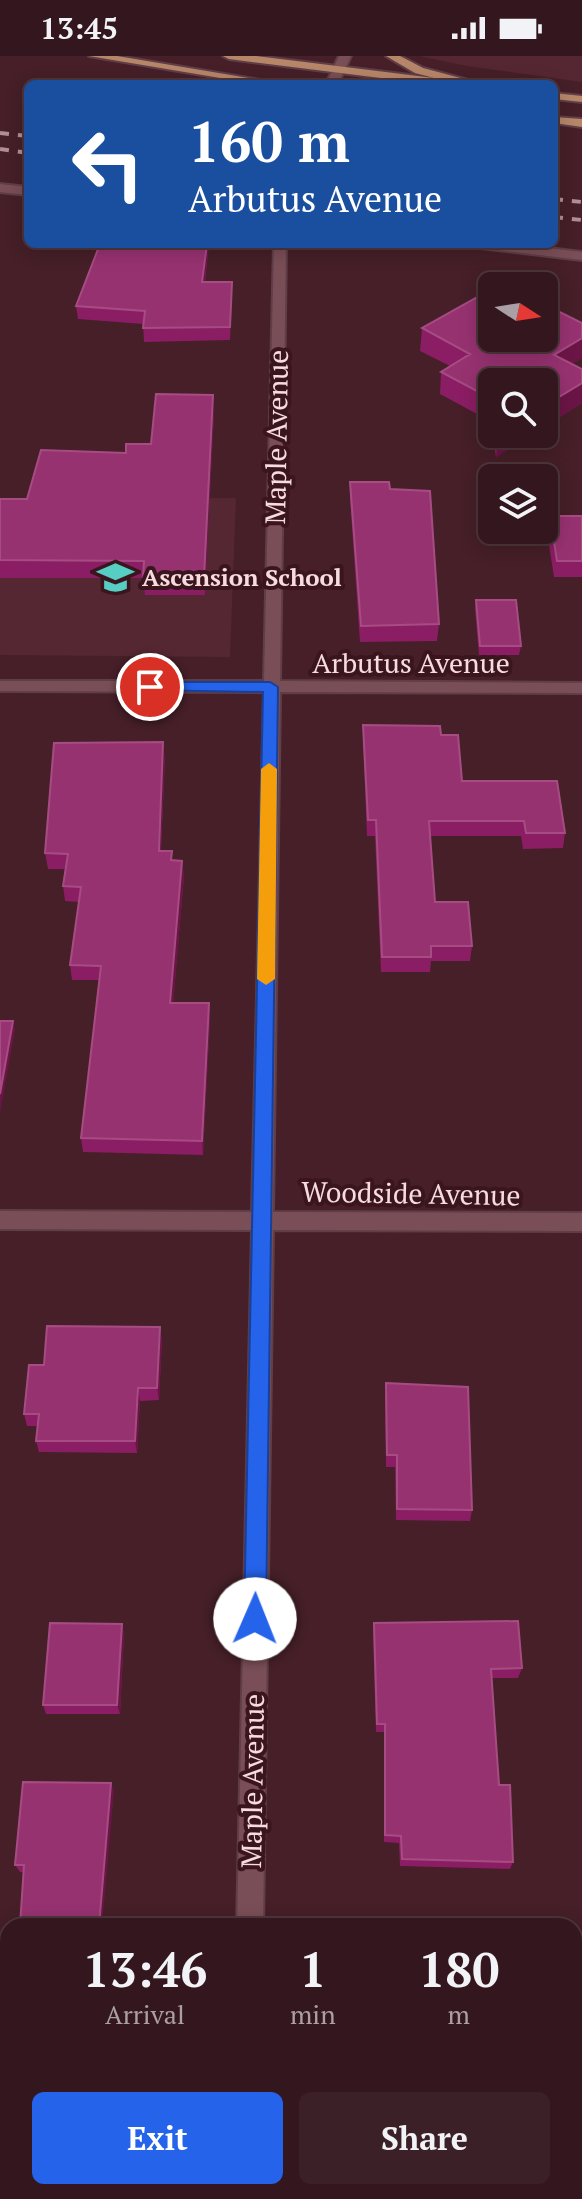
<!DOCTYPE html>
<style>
body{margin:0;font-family:"PT Serif",serif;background:#3c2027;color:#f1f3f6;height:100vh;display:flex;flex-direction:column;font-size:30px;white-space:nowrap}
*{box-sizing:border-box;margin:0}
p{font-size:26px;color:#a99fa4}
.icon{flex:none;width:44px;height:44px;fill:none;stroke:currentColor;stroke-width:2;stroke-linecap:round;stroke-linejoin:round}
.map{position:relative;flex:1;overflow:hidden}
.sheet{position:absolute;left:0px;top:1862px;width:582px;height:282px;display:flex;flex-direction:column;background:#34171e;border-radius:24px 24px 0 0;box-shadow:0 4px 20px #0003,0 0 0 2px #4e363c}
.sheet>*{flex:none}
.hud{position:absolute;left:24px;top:24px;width:534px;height:168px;border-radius:12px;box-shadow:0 4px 20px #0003,0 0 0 2px #4e363c;background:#1a4fa0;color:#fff;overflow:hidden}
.needle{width:52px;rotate:102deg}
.fabs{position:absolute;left:478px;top:216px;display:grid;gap:16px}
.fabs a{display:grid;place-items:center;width:80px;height:80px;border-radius:12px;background:#34171e;box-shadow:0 4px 20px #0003,0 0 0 2px #4e363c;font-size:40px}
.pin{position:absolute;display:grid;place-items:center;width:68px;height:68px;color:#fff;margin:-34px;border:4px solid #fff;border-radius:50%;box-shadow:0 2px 8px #0007}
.me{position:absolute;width:88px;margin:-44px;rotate:1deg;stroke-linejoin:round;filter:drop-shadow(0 0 6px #0008)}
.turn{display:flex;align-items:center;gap:28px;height:168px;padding:0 32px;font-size:36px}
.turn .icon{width:104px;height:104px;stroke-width:2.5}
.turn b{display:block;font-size:56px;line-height:68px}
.eta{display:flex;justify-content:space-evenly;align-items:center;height:136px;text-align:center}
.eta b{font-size:48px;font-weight:700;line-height:56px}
.cta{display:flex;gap:16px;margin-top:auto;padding:16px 32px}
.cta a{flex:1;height:92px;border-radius:12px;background:#2563eb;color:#fff;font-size:32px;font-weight:700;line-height:92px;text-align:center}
.cta a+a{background:#3c2027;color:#f1f3f6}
.status{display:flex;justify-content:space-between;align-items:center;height:56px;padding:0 40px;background:#34171e;direction:ltr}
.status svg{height:22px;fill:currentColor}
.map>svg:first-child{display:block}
.built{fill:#552732}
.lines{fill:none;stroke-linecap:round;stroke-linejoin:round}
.minor-casing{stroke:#603e47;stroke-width:4}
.tertiary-casing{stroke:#603e47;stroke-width:4}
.primary-casing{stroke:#603e47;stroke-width:4}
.minor{fill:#7a4e56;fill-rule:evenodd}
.tertiary{fill:#7a4e56;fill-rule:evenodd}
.primary{fill:#b78669;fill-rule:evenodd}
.rail{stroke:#af8f95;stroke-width:4;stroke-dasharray:9 9;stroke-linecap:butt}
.wall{fill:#8b1d64}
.shaded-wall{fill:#6b1547}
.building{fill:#973271;stroke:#a64c83;stroke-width:2}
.route{fill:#2563eb;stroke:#184099;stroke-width:2}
.slow{fill:#f59e0b}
.labels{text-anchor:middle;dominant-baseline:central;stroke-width:8;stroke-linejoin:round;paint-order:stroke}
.far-poi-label{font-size:24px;font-weight:bold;fill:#f6dbdf;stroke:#3b151e;text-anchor:start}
.street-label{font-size:28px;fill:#f6dbdf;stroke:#3b151e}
</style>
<div class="status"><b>13:45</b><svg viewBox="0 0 49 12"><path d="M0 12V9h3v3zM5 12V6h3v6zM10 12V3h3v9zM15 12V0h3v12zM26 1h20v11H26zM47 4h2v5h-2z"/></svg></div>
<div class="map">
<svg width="582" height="2143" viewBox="0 0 582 2143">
<rect width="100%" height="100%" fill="#461f28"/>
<!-- built -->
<path class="built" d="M419,0H582V26L467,10Z
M236,442L230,601L0,599V443Z"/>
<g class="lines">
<defs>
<path id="minor" d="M0,128L28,131V139L0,136Z
M274,188H286L280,625L582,627V637L280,636L273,1156L582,1157V1175L273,1174L263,1870H237L252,1174L0,1173V1155L252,1156L264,636L0,635V625H264Z
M475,188H513L582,196V204L481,192Z
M231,2136H259V2143H231Z"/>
<path id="tertiary" d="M339,0H351L338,28H326Z"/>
<path id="primary" d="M89,0H117L284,28H256Z
M223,0H256L434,22L415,17L386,0H400L423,12L483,28H429L229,3Z
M554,37L582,40V46L554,43Z
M554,61L582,63V71L554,67Z"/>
</defs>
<!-- minor casing -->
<use href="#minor" class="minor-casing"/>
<!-- tertiary casing -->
<use href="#tertiary" class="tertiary-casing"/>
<!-- primary casing -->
<use href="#primary" class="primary-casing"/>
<!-- minor -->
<use href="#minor" class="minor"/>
<!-- tertiary -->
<use href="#tertiary" class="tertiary"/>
<!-- primary -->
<use href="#primary" class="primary"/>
<!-- rail -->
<path class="rail" d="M0,77L28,80
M0,93L28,97
M554,143L582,146
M554,161L582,164"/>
</g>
<!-- wall -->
<path class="wall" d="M100,188H209L205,226L232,239L230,284L144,286L143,268L78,263L76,250Z
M582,267V302L572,308L582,347L544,371V326H492V376L490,365L440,338L441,316L450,310L420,295L422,272Z
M214,356L205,539H145L143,522H0V443H27L126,397L151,388Z
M492,378H532L496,401Z
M350,426L390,433L439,568L437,585L360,586L350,442Z
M550,460H582V521H554L547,476Z
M476,544L521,590L519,599H479L475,553Z
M363,669L441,679L462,725L565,777L563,792L523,793L521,780H430L435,846L472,890L470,905H431L430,916H381L375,780H367L363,685Z
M165,701L161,795L173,805H182L184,820L173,947H209L210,962L203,1099L83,1096L81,1082L99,924H72L70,909L79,846L65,845L63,830L65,813H48L45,797Z
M162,1284L159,1344L140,1345L137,1397L39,1396L36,1385L37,1370H27L24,1358L44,1309Z
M386,1327L472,1454L470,1465L396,1464L395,1411H386L385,1340Z
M374,1567L522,1612L518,1622H492L499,1729L513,1806L510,1813L400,1810L399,1787L384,1786V1676H376L373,1577Z
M122,1568L124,1578L120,1658H46L43,1649Z
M114,1735L23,1816H20L15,1809Z
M0,1888H8V1945L0,1944Z"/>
<!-- shaded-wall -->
<path class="shaded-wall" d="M207,188H209L203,239L202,226Z
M582,282V302L551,321L554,299Z
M582,327V347L544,371V350Z
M213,339L214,356L205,539L204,522Z
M499,378H532L496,401Z
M163,686L165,701L160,810L159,795Z
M182,805L184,820L172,962L170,947Z
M209,947L210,962L203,1099L202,1085Z
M13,965L15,974L0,1057V1038Z
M160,1271L162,1284L159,1344L157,1332Z
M138,1332L140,1345L137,1397L135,1385Z
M122,1568L124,1578L120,1658L117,1649Z
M111,1727L114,1735L102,1870H99Z
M52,2136H56L55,2143H51Z"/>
<!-- building -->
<path class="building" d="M100,188H207L202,226H232L230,271L143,272L145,255L76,250Z
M490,234H492V282H544V248L582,267V282L554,299L582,313V327L544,350V326H492V343L441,316L470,298L422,272Z
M156,338L213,339L204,522H143L144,505L0,504V443H27L41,394L126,397V388H151Z
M350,426H389L390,433L430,435L439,568L361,570Z
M550,460H582V505H557Z
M476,544H516L521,590H480Z
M363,669L440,670L441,679H458L462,725H557L565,777H526L524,765H429L435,846H468L472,890H431V901H382L376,764H368Z
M163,686L159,795H172L171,804L182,805L170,947H209L202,1085L81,1082L101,910L70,909L81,831L63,830L68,798L45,797L54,687Z
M0,965H13L0,1038Z
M47,1270L160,1271L157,1332H138L135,1385H36L39,1358H24L29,1309H44Z
M386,1327L468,1331L472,1454L397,1453V1399H387Z
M518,1565L522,1612L491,1613L499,1729H510L513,1806L402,1803L401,1780L385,1779V1668H377L374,1567Z
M50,1567L122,1568L117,1649H43Z
M23,1726L111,1727L99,1870H20L24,1809H15Z
M0,1888H8V1940L0,1939Z
M8,1978V2136H52L51,2143H2V2142H0V2027H3Z
M388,2136H535V2143H388Z"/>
<!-- route -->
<path class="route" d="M150,626H270L278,631L266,1563L263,1570L255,1574L247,1570L244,1563L263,636L145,634V627Z"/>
<!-- slow -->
<path class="slow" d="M269,707L277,713L275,923L266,929L257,923L261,713Z"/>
<!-- icons -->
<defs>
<symbol id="school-bare" viewBox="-9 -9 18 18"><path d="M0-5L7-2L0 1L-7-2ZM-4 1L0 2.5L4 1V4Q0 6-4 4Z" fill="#56cec3" stroke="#3b151e" stroke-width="2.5" paint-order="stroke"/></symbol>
</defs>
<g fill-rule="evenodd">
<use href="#school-bare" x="90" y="496" width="51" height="51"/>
</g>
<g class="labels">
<!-- far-poi labels -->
<g class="far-poi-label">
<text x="142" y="521">Ascension School</text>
</g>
<!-- street labels -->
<g class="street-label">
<text transform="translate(276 381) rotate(-89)">Maple Avenue</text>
<text x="411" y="606">Arbutus Avenue</text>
<text transform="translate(411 1137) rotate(1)">Woodside Avenue</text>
<text transform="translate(252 1725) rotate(-89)">Maple Avenue</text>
</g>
</g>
</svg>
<div class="fabs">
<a><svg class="needle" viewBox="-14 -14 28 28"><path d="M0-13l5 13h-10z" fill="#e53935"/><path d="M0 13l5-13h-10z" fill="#a99fa4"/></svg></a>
<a><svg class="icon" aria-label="search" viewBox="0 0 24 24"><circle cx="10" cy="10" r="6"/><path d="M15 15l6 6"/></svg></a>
<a><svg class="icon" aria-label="layers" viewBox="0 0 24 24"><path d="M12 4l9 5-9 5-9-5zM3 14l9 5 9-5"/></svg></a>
</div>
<div class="pin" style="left:150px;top:631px;background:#d93025"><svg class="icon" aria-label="arrive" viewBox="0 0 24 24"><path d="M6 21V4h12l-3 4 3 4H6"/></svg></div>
<svg class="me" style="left:255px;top:1563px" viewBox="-20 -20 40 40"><circle r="19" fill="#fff"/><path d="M0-13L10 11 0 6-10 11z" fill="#2563eb"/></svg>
<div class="hud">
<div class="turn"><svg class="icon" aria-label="left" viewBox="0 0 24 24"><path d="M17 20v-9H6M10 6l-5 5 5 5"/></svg><div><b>160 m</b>Arbutus Avenue</div></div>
</div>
<section class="sheet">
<div class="eta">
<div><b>13:46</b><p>Arrival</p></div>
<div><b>1</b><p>min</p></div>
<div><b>180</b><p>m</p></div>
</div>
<div class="cta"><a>Exit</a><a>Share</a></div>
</section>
</div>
